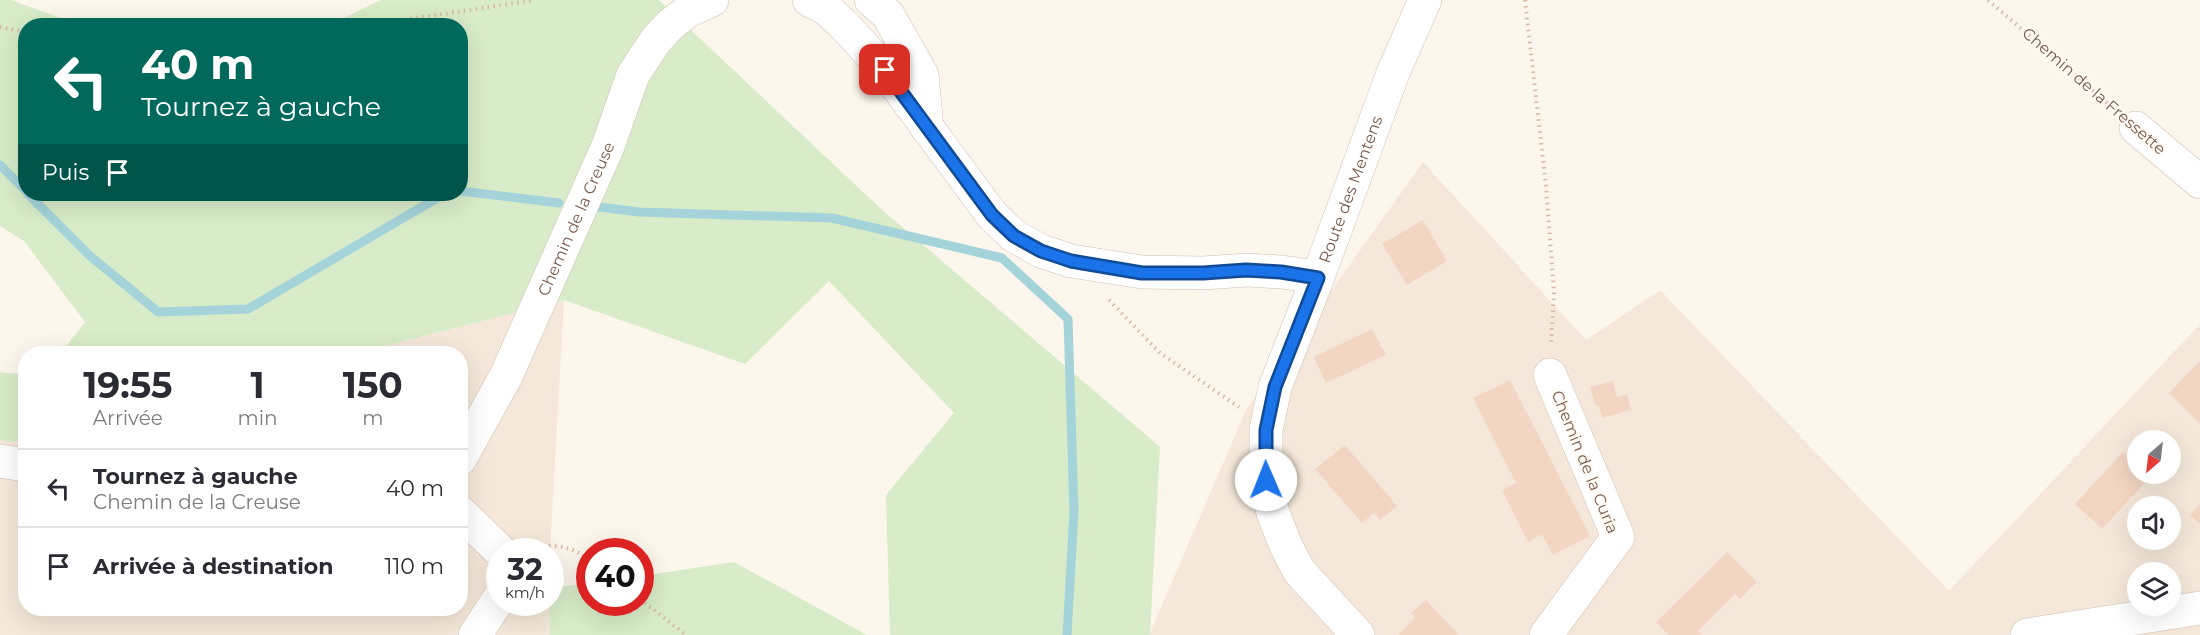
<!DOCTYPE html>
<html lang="fr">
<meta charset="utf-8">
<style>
body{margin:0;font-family:Montserrat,sans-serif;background:#f2f2f3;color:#2b2b33;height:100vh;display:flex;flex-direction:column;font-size:22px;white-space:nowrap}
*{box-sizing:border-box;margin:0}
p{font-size:20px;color:#7c7c81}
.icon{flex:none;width:33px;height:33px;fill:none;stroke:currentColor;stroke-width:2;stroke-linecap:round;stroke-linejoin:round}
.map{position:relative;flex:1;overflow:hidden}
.panel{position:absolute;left:18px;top:346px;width:450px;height:270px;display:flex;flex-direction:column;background:#fff;border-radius:24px;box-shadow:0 6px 24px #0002}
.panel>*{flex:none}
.guide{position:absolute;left:18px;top:18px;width:450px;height:183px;border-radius:24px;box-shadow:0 6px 24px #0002;background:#00695c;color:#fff;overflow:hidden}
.needle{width:39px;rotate:208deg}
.fabs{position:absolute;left:2127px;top:430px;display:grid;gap:12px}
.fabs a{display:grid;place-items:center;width:54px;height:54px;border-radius:50%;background:#fff;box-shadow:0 6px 24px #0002;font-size:30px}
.speed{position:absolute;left:486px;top:538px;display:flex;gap:12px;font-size:30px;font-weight:700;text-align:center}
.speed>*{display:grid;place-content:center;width:78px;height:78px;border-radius:50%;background:#fff;box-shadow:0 6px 24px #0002;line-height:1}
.speed small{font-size:15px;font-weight:400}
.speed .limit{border:9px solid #d22;background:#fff;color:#111}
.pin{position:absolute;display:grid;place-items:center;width:51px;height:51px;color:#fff;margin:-26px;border-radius:12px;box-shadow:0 3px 9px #0006}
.me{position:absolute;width:66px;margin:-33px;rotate:359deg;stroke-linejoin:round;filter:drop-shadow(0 0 4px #0008)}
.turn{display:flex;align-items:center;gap:21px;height:126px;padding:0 24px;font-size:27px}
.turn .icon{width:78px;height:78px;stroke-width:2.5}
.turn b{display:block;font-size:42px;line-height:51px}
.then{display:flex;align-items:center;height:57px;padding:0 24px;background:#0003;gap:12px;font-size:22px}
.eta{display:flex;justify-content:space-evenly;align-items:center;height:102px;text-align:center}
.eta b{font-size:36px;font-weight:700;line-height:42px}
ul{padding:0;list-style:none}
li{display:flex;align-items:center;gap:18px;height:78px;padding:0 24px;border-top:2px solid #e1e1e2}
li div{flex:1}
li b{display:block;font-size:22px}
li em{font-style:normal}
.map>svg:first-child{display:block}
.residential{fill:#f5e8da;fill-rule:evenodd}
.green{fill:#d8ecc9}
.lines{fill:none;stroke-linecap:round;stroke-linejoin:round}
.stream{stroke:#a5d3da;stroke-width:9}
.building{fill:#f3d5c3}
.minor-casing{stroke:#d1beb0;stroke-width:34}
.path{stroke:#d9b8a5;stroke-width:4;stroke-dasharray:1.5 4.5;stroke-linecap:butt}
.minor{stroke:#fff;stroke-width:33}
.route-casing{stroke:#114b97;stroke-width:15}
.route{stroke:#1a73e8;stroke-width:10}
.labels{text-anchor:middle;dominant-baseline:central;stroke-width:4.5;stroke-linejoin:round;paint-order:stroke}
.street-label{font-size:16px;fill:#7a5c4d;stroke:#fffaf3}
</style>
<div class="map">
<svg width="2200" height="635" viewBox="0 0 2200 635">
<rect width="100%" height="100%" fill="#fdf6ec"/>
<!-- residential -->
<path class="residential" d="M1423,162L1586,340L1660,290L1949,591L2200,324V635H1149L1246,410ZM2138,441H2170V474H2138ZM2138,507H2170V540H2138ZM2138,573H2170V606H2138Z
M564,300L550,552H500V603H549L550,635H0V440L12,442L25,439L26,609H460V354H354Z"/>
<!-- green -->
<path class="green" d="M0,0H11L80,25L26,26V194H460V26L329,25L381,0H659L880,208L1160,447L1150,635H890L886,495L954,413L829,281L745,364L564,300L354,354H60L85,322L24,241L0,226Z
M0,372L25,375V439L12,442L0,440Z
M734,562L867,635H550L549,603H550L551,588L589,583L590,603H640L641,576Z"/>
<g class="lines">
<!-- stream -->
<path class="stream" d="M0,165L26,191
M460,191L559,203
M28,194L89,255L158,312L248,309L444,194
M599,207L639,212L832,218L1002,258L1068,319L1074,511L1067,635"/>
</g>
<!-- building -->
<path class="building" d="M1423,220L1447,261L1407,285L1382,244Z
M1372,329L1386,355L1326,383L1314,357Z
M399,349L426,353V354H398Z
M2200,361V424L2169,393Z
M1510,380L1590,536L1553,555L1542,534L1528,542L1502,490L1516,483L1473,398Z
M1613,381L1617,397L1627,394L1631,410L1602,418L1599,406L1596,407L1590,387Z
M1345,445L1397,506L1380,520L1374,513L1362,523L1315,469Z
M2123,452L2138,466V474H2147L2150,477L2102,529L2075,504Z
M2200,504V524L2190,515Z
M1727,552L1757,582L1740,599L1735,594L1698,631L1702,635H1669L1656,622Z
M1426,600L1459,635H1398L1415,618L1411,613Z"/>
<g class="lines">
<defs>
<g id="minor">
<path d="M809,0L825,8L842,23L885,70L992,215L1014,236L1041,251L1071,261L1142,272L1203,273L1247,270L1281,272L1318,277"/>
<path d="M871,0L888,15L922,75L927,128"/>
<path d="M2136,128L2200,182"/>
<path id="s1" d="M460,459L506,376L608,146L633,75L656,40L670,25L688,11L712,0"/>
<path d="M0,461L26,465"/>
<path d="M460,512L501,552"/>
<path d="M475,635L500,597"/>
<path id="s2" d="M1358,635L1299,571L1286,546L1273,513L1266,480V430L1275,387L1318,277L1393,73L1425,0"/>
<path d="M1546,635L1618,537L1550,375"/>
<path d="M2027,635L2200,608"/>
</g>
</defs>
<!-- minor casing -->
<use href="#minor" class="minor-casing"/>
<!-- path -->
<path class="path" d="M1525,0L1546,186L1554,292L1551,343
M1988,0L2113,108
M363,26L535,0
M0,27L26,32
M1109,300L1160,353L1239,407
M531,548C556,544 569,545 590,560
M640,599L686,635"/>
<!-- minor -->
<use href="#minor" class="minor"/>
</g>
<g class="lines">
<defs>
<path id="route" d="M885,70L992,215L1014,236L1041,251L1071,261L1142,273H1203L1246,270L1281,272L1318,278L1275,387L1266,430V480"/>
</defs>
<!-- route casing -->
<use href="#route" class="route-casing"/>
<!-- route -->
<use href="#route" class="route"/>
</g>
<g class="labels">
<!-- street labels -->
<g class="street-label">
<text transform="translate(2094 91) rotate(41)">Chemin de la Fressette</text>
<text stroke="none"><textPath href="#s2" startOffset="490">Route des Mentens</textPath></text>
<text stroke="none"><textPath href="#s1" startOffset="267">Chemin de la Creuse</textPath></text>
<text transform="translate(1585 462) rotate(68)">Chemin de la Curia</text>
</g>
</g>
</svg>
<div class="fabs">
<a><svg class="needle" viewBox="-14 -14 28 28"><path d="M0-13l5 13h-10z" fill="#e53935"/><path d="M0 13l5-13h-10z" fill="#7c7c81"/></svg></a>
<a><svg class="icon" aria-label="sound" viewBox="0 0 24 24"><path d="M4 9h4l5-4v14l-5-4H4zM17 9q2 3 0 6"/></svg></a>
<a><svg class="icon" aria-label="layers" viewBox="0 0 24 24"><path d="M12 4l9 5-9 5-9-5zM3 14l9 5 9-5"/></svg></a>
</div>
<div class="speed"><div>32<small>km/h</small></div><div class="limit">40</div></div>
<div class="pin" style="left:885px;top:70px;background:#d93025"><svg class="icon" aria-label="arrive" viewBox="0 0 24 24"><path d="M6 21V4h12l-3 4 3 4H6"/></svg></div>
<svg class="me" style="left:1266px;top:480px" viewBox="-20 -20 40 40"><circle r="19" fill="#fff"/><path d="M0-13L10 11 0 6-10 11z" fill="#1a73e8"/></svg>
<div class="guide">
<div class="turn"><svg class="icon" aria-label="left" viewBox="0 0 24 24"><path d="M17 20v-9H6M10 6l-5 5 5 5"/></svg><div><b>40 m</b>Tournez à gauche</div></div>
<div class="then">Puis<svg class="icon" aria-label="arrive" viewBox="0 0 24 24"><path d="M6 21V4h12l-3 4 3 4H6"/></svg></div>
</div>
<section class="panel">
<div class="eta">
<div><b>19:55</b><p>Arrivée</p></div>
<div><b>1</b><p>min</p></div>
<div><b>150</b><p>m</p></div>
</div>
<ul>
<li><svg class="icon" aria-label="left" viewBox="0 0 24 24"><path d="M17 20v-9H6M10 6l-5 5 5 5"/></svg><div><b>Tournez à gauche</b><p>Chemin de la Creuse</p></div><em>40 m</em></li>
<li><svg class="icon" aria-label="arrive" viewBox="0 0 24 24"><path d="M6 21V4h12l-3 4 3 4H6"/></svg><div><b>Arrivée à destination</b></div><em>110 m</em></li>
</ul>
</section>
</div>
